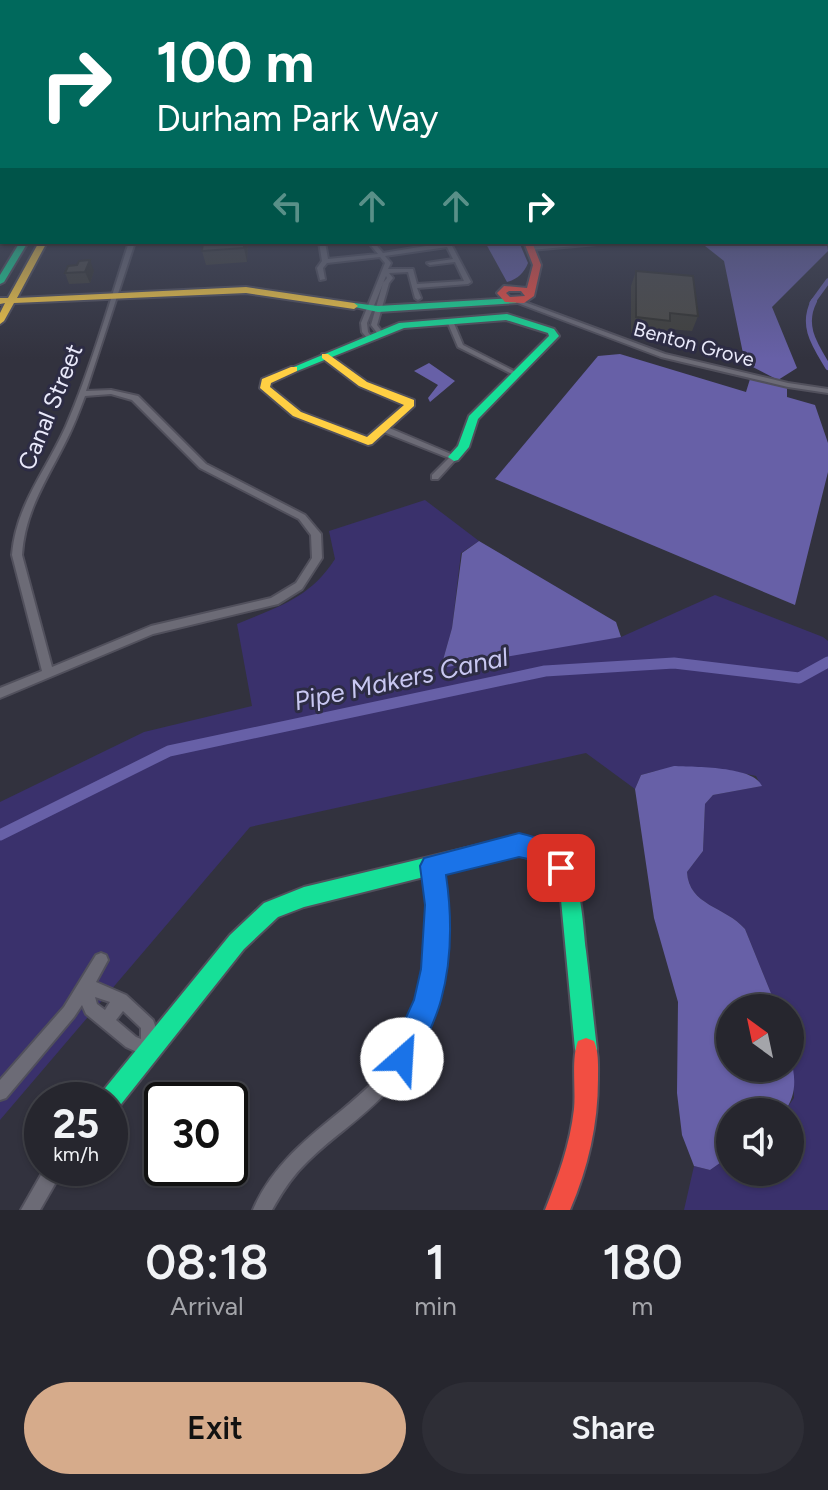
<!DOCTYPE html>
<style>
body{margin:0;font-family:Figtree,sans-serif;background:#2e2e36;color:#f1f3f6;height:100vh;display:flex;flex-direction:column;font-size:30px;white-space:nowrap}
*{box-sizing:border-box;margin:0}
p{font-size:26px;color:#a4a5aa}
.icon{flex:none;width:44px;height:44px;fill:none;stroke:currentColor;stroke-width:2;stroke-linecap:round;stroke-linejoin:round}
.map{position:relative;height:1210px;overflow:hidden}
.sheet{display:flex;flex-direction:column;background:#26262e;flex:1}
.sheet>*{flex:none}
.top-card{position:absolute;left:0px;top:0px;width:828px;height:244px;box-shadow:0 2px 6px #0004,0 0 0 2px #42434a;background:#00695c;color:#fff;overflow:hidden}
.needle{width:52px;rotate:327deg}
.fabs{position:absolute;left:716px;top:994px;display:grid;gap:16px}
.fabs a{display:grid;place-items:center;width:88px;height:88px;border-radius:50%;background:#26262e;box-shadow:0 2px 6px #0004,0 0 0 2px #42434a;font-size:40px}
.speed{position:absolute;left:24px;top:1082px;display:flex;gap:16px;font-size:40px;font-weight:700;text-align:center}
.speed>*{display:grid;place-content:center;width:104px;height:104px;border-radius:50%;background:#26262e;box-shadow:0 2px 6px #0004,0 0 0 2px #42434a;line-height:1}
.speed small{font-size:20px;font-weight:400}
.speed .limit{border:4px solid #111;border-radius:12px;background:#fff;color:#111}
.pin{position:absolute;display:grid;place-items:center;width:68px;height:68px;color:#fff;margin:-34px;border-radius:16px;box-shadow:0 4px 12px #0006}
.me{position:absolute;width:88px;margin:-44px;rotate:26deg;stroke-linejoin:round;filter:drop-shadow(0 0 6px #0008)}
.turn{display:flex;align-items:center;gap:28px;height:168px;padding:0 24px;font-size:36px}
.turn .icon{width:104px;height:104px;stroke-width:2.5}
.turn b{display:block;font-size:56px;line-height:68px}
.lanes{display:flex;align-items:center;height:76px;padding:0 24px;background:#0003;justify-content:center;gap:40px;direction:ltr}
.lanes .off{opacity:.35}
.eta{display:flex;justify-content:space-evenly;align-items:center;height:136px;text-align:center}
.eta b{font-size:48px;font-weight:600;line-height:56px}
.cta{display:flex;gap:16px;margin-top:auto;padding:16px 24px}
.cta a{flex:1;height:92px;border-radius:48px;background:#d6ab8b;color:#111;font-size:32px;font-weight:600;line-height:92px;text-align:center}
.cta a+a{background:#2e2e36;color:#f1f3f6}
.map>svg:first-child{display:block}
.green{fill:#3a316c}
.water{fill:#6760a7}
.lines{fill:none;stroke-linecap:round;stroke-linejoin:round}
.canal-far2{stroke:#6760a7;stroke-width:5}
.canal-far1{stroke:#6760a7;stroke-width:6}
.canal{stroke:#6760a7;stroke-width:11}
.street-casing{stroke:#51505c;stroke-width:4}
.fast-casing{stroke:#51505c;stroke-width:4}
.slow-casing{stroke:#51505c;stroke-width:4}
.jam-casing{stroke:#51505c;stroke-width:4}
.street{fill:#6c6b76;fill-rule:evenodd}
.fast{fill:#16e098;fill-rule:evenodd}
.slow{fill:#ffcf43;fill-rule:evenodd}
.jam{fill:#f24e42;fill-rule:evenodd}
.wall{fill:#40403d}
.shaded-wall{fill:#343432}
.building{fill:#4b4a47;stroke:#343432;stroke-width:2}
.route{fill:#1a73e8;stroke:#114b97;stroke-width:2}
.labels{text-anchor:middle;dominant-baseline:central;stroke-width:6;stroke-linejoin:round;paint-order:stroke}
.far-street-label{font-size:20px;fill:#e9e9fa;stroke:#2d2c44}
.street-label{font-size:24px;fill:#e9e9fa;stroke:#2d2c44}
.water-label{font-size:26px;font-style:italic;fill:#c8c7f1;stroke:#2d2c44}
</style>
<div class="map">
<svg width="828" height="1210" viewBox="0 0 828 1210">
<rect width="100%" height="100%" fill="#32323e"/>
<!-- green -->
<path class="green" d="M425,500L479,541L461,553L452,628L443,660L621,637L715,595L823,637L828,641V1210H684L694,1166L710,1170L730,1156V1172H790V1112H784L794,1098L790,1008H777L745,929C725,906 689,906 687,872L703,851L705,804L713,795L761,786L756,776C717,767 679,763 641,775L635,789L586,753L250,827L0,1120V802L144,732L252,706L237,624C279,606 309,599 335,559L329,531Z"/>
<!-- water -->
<path class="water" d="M826,239L828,251L772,307L797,368L778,380L745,363L724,261L700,242H826Z
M485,242H519L528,263C524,273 518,279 507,282Z
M620,354L746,392L750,379L787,388V397L815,405L828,443V472L795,605L495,479L598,356Z
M429,363L455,381L430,402L428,398L438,385L414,371Z
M479,541L616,622L621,637L447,667L443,660L452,628L462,553Z
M674,766C694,767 754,766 762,786L713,795L705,804L703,851L687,872C689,906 725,906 745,929L777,1008H730V1068H790V1056C796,1077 797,1095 784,1112H730V1156L710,1170L694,1166L682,1135L677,1093L678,1002L654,918L635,789L641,775Z"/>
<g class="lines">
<!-- canal-far2 -->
<path class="canal-far2" d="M812,303L828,281"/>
<!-- canal-far1 -->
<path class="canal-far1" d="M814,301C801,326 815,345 828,367"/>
<!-- canal -->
<path class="canal" d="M0,835L169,751L545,671L674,663L799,678L828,662"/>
<defs>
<path id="street" d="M0,211H2V215H0Z
M129,242H135L86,391L111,390L138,396L206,464L305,515L321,534L322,558L302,589L278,604L153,634L0,698V688L42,671L12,555C16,505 46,471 66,426C91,368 109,304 129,242ZM111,394L132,400L200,468L299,519L311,535L312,558L296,583L271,598L151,626L52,667L22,555C25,511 46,481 65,443C73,428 79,412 85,396Z
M319,242H325L328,259L378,254L368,242H374L383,253L450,242L471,282L468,284L417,288L421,298L418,300L415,298L408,272L389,273L393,278L389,283L377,325L383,333L378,334L371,325L383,283L387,278L386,276L367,323L368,332L372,337L367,338L362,332L361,323L385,263L380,257L327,263L323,268L325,279L320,280L317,268L322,261ZM447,247L453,259L427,263L430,265L455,262L464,281L417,284L413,269H388L391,263L385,256Z
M579,242H600L597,244L531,250L528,248L531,246Z
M515,300H519L665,354L788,383L828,389V393L788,387L661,357L515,302Z
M450,319L453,321L463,345L518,373V375H514L458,347L447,321Z
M381,427H387L458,457L438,479H432V475L449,458L381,431Z
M433,859L438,861C446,885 444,921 443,947C441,999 422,1053 386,1092C363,1118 333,1136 308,1161C293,1175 282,1192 272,1210H253C271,1167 307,1138 342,1110C361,1094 381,1077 394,1057C432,1001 433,931 426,866L428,861Z
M101,953L106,955L108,960L96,982L126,995L153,1020C157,1029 160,1046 156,1056L150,1058L126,1047L86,1014L82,1005L74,1017L6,1098L0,1100V1080L64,1007L96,955ZM95,997L110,1002L105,1010L97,1004ZM123,1011L141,1028V1039L136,1037L116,1020Z
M45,1168H64L40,1210H21Z"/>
<path id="fast" d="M20,242H28L4,282L0,284V275Z
M513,298L517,301L516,303L378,312L350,306L354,303L378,306Z
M507,314L554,329L559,336L478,419L469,447L458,460L454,461L448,457L458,446L469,416L549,336L548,333L506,320L404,328L297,371L289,369L399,323Z
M512,837C582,842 580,896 586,951C590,984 593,1016 597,1049L594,1057L586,1060L578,1057L575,1049L560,889C550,867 536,857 512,855L304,907L278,917L244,949L118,1108L110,1111V1100H99L102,1092L230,935L264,903L304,887Z"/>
<path id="slow" d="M39,242H47L17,298L246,287L354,303L358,306L354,309L246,293L14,303L4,321L0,324V313L5,303L0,304V298H8Z
M322,354H328L367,382L414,400V406L372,444L368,445L293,416L260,388L262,379L291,367H297V371L271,383L270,387L301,412L367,437L404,405L359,386L322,358Z"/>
<path id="jam" d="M524,242H532L541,265L534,296L524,303L505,302L497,293L504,286L527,288L533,265ZM509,291H521L525,296L510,297L506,293Z
M586,1038L594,1041C599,1053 598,1066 598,1079C598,1125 588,1168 570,1210H545C558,1177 570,1145 574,1109C576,1089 571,1059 578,1041Z"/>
</defs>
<!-- street casing -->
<use href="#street" class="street-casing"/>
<!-- fast casing -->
<use href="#fast" class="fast-casing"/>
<!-- slow casing -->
<use href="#slow" class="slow-casing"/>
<!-- jam casing -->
<use href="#jam" class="jam-casing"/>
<!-- street -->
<use href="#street" class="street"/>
<!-- fast -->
<use href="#fast" class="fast"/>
<!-- slow -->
<use href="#slow" class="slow"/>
<!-- jam -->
<use href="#jam" class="jam"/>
</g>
<!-- wall -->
<path class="wall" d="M203,242H248L247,262L206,265L202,251Z
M94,271L90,283L69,284L65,273Z
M636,271L698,316L692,331L668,329L665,336L631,333V286Z"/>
<!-- shaded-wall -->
<path class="shaded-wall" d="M244,242H248L247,262L244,248Z
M90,260L94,271L90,283L85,272Z"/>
<!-- building -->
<path class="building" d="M203,242H244V248L202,251Z
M90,260L85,272L65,273L68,266L77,265L79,261Z
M636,271L693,276L698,316L670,313V321L636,317Z"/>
<!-- sky -->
<linearGradient id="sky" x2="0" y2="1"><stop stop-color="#1c1c22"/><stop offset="0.53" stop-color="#494f63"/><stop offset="1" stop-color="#494f63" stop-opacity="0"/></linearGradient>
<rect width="828" height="359" fill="url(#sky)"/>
<!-- route -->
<path class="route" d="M519,833C541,838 564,846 573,868L569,877L561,881L533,860L519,857L446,875C452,916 452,960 441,1000C435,1023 422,1047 412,1069L402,1073L392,1069L387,1059L414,1000L421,969L425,905L420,866L424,858Z"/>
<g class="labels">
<!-- far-street labels -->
<g class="far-street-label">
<text transform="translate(694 344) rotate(15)">Benton Grove</text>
</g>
<!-- street labels -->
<g class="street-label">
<text transform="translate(50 407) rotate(-68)">Canal Street</text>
</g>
<!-- water labels -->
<g class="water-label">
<text transform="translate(401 679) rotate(-12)">Pipe Makers Canal</text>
</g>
</g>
</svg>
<div class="fabs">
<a><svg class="needle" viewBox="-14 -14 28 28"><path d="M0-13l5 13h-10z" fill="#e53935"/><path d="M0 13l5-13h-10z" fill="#a4a5aa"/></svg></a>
<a><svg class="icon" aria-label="sound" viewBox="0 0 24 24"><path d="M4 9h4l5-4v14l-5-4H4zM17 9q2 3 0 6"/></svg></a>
</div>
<div class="speed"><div>25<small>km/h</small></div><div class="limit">30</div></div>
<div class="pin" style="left:561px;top:868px;background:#d93025"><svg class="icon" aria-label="arrive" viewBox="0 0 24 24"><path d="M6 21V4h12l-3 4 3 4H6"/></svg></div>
<svg class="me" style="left:402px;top:1059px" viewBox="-20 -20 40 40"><circle r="19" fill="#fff"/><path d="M0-13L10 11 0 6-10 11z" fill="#1a73e8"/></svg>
<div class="top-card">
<div class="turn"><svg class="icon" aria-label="right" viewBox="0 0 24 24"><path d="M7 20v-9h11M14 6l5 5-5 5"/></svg><div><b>100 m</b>Durham Park Way</div></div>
<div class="lanes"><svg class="icon off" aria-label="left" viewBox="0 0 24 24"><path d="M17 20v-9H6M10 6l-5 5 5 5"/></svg><svg class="icon off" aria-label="ahead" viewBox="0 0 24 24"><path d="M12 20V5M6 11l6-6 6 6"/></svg><svg class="icon off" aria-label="ahead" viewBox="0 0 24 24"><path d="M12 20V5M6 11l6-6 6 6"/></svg><svg class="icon" aria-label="right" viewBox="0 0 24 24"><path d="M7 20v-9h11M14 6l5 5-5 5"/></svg></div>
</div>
</div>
<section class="sheet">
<div class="eta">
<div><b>08:18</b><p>Arrival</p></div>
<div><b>1</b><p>min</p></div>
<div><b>180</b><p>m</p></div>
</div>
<div class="cta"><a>Exit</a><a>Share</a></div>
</section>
